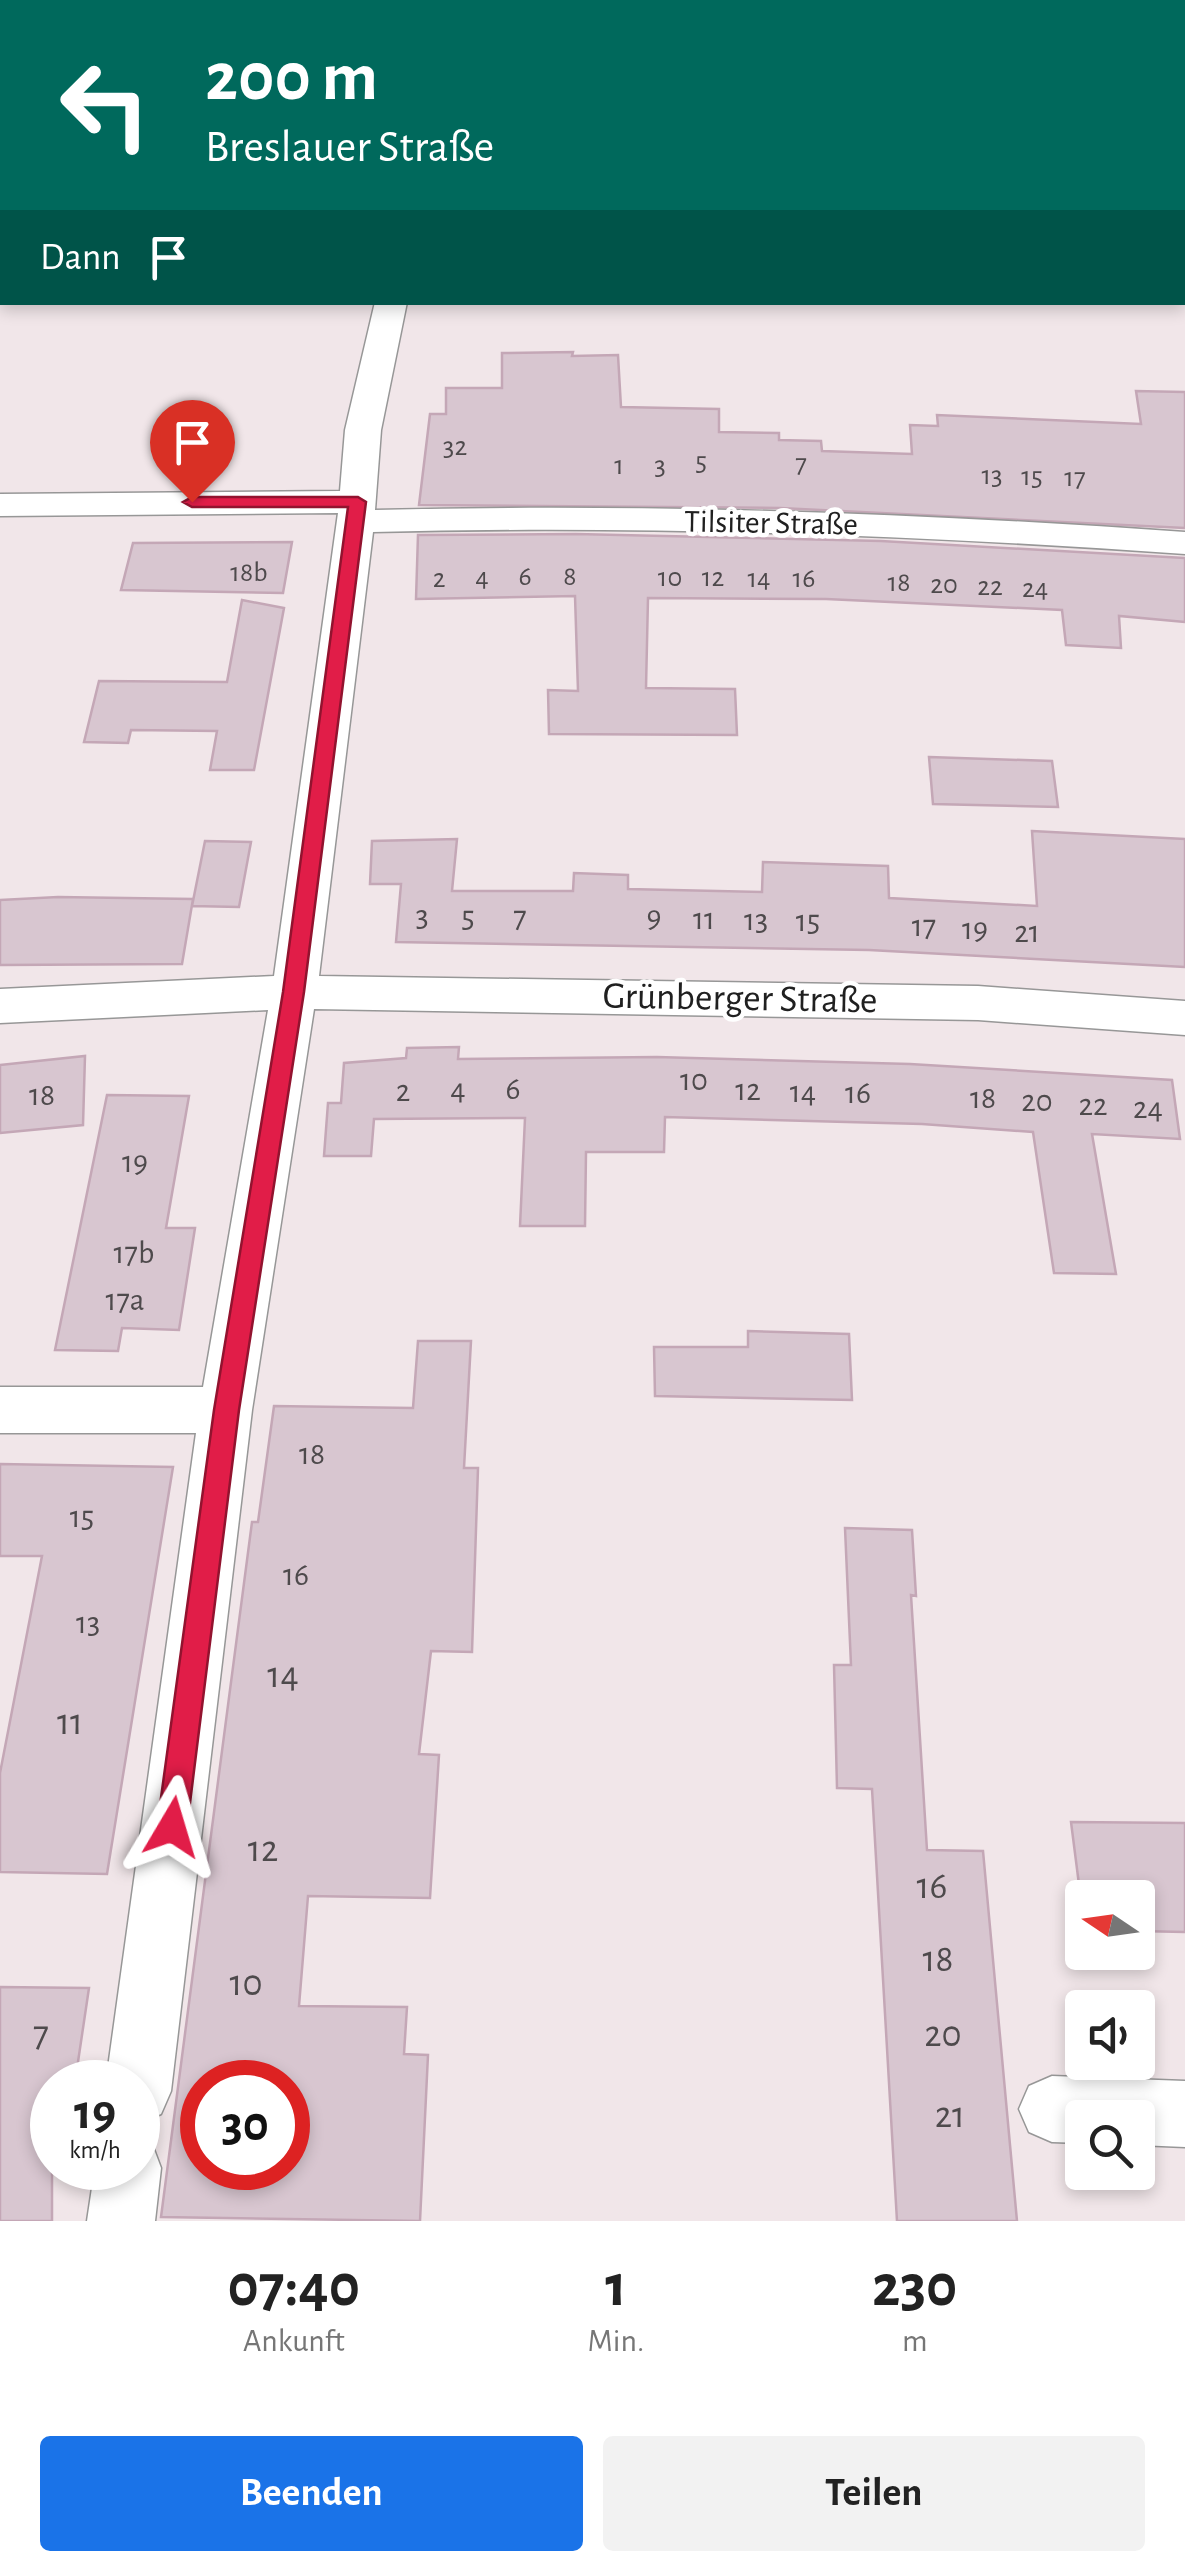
<!DOCTYPE html>
<html lang="de">
<meta charset="utf-8">
<style>
body{margin:0;font-family:"Alegreya Sans",sans-serif;background:#f2f2f2;color:#222;height:100vh;display:flex;flex-direction:column;font-size:38px;white-space:nowrap}
*{box-sizing:border-box;margin:0}
p{font-size:32px;color:#767676}
.icon{flex:none;width:55px;height:55px;fill:none;stroke:currentColor;stroke-width:2;stroke-linecap:round;stroke-linejoin:round}
.map{position:relative;height:2221px;overflow:hidden}
.details{display:flex;flex-direction:column;background:#fff;flex:1}
.details>*{flex:none}
.hud{position:absolute;left:0px;top:0px;width:1185px;height:305px;box-shadow:0 5px 15px #0003;background:#00695c;color:#fff;overflow:hidden}
.needle{width:65px;rotate:283deg}
.buttons{position:absolute;left:1065px;top:1880px;display:grid;gap:20px}
.buttons a{display:grid;place-items:center;width:90px;height:90px;border-radius:10px;background:#fff;box-shadow:0 5px 15px #0003;font-size:50px}
.speed{position:absolute;left:30px;top:2060px;display:flex;gap:20px;font-size:50px;font-weight:700;text-align:center}
.speed>*{display:grid;place-content:center;width:130px;height:130px;border-radius:50%;background:#fff;box-shadow:0 5px 15px #0003;line-height:1}
.speed small{font-size:25px;font-weight:400}
.speed .limit{border:15px solid #d22;background:#fff;color:#111}
.pin{position:absolute;display:grid;place-items:center;width:85px;height:85px;color:#fff;margin:-102px -42px;border-radius:50% 50% 50% 0;rotate:-45deg;box-shadow:0 0 10px #0007}
.pin .icon{rotate:45deg}
.me{position:absolute;width:110px;margin:-55px;rotate:7deg;stroke-linejoin:round;filter:drop-shadow(0 0 8px #0008)}
.turn{display:flex;align-items:center;gap:35px;height:210px;padding:0 40px;font-size:45px}
.turn .icon{width:130px;height:130px;stroke-width:2.5}
.turn b{display:block;font-size:70px;line-height:85px}
.then{display:flex;align-items:center;height:95px;padding:0 40px;background:#0003;gap:20px;font-size:38px}
.eta{display:flex;justify-content:space-evenly;align-items:center;height:170px;text-align:center}
.eta b{font-size:60px;font-weight:700;line-height:70px}
.action{display:flex;gap:20px;margin-top:auto;padding:20px 40px}
.action a{flex:1;height:115px;border-radius:10px;background:#1a73e8;color:#fff;font-size:40px;font-weight:700;line-height:115px;text-align:center}
.action a+a{background:#f2f2f2;color:#222}
.map>svg:first-child{display:block}
.building{fill:#d8c6d0;stroke:#c4a7b6;stroke-width:2.5;fill-rule:evenodd}
.lines{fill:none;stroke-linecap:round;stroke-linejoin:round}
.minor-casing{stroke:#979797;stroke-width:3}
.minor{fill:#fff;fill-rule:evenodd}
.route{fill:#e11d48;stroke:#92132f;stroke-width:2.5}
.labels{text-anchor:middle;dominant-baseline:central;stroke-width:9;stroke-linejoin:round;paint-order:stroke}
.far-number-label{font-size:28px;fill:#4e4a4c}
.far-street-label{font-size:32px;fill:#202020;stroke:#fff}
.number-label{font-size:32px;fill:#4e4a4c}
.street-label{font-size:38px;fill:#202020;stroke:#fff}
.near-number-label{font-size:38px;fill:#4e4a4c}
</style>
<div class="map">
<svg width="1185" height="2221" viewBox="0 0 1185 2221">
<rect width="100%" height="100%" fill="#f1e6e9"/>
<!-- building -->
<path class="building" d="M573,352L572,356L618,355L621,407L719,409V432L779,433V440L821,441L822,451L912,454L910,425L938,426L937,415L1141,424L1136,391L1185,392V528L780,508L419,505L430,414H446V388H502V353Z
M576,534L881,541L1185,558V622L1119,616L1121,648L1066,645L1062,610L826,599L648,598L646,688L735,689L737,735L549,734L548,690L578,691L575,596L416,599L418,535Z
M292,542L283,593L121,590L133,543Z
M242,600L284,608L254,770H210L217,731L131,730L128,743L84,742L99,681L227,682Z
M929,757L1052,761L1058,807L933,804Z
M1032,831L1185,839V967L869,950L396,942L401,884H370L372,841L457,839L452,891H573L574,873L628,875V889L762,892L763,862L888,866L889,898L1037,906Z
M205,841L251,842L239,907L192,906Z
M58,897L193,899L182,964L0,965V900Z
M459,1047L458,1059L657,1057L910,1064L1172,1080L1180,1139L1092,1134L1116,1274L1054,1273L1033,1132L922,1124L665,1117L664,1152H586L585,1226H520L525,1118L374,1119L371,1156H324L328,1103H341L344,1063L406,1058L407,1048Z
M85,1056L83,1125L0,1133V1065Z
M107,1095L189,1096L166,1228H195L179,1330L122,1328L118,1351L55,1350Z
M748,1331L849,1334L852,1400L655,1396L654,1347H748Z
M418,1341H471L464,1468H478L472,1652L431,1651L419,1754L439,1755L430,1898L308,1896L299,2006L407,2007L404,2054L428,2055L420,2221L161,2217L252,1522H258L274,1406L413,1408ZM202,2082H288V2168H202Z
M0,1464L173,1467L107,1874L0,1872V1773L42,1556H0Z
M845,1528L912,1530L916,1596L911,1595L927,1850L983,1851L1017,2221H897L872,1789L837,1788L834,1665H851Z
M1071,1822L1185,1823V1932L1138,1931V1898H1082V1908Z
M0,1987L89,1988L75,2082H52V2221H0Z"/>
<g class="lines">
<defs>
<path id="minor" d="M625,0H653L655,2H627Z
M1182,13H1185V34H1182Z
M0,103H2V121H0Z
M1182,207H1185V225H1182Z
M375,302H407L381,430L375,510C645,503 916,513 1185,532V554C915,535 644,525 373,532L319,976L978,986L1185,1001V1035L978,1020L314,1009L252,1410L171,2091L161,2114L138,2124V2082H106L196,1433H0V1387H203L268,1010L0,1023V989L274,976L338,513L0,516V494L340,491L345,430Z
M1052,2076L1185,2081V2147L1138,2145V2118H1082V2143L1052,2142L1029,2132L1019,2109L1029,2086Z
M138,2139L152,2144L161,2168L155,2221H87L95,2168H138Z"/>
</defs>
<!-- minor casing -->
<use href="#minor" class="minor-casing"/>
<!-- minor -->
<use href="#minor" class="minor"/>
</g>
<!-- route -->
<path class="route" d="M358,497L366,502L304,992L239,1410L187,1827L182,1837L172,1841L162,1837L157,1827L214,1410L283,992L348,507H192L183,502L192,497Z"/>
<g class="labels">
<!-- far-number labels -->
<g class="far-number-label">
<text x="455" y="447">32</text>
<text x="701" y="462">5</text>
<text x="801" y="464">7</text>
<text x="619" y="466">1</text>
<text x="660" y="466">3</text>
<text x="992" y="476">13</text>
<text x="1032" y="477">15</text>
<text x="1075" y="478">17</text>
<text x="249" y="573">18b</text>
<text x="525" y="577">6</text>
<text x="570" y="577">8</text>
<text x="482" y="578">4</text>
<text x="670" y="578">10</text>
<text x="713" y="578">12</text>
<text x="439" y="579">2</text>
<text x="759" y="579">14</text>
<text x="804" y="579">16</text>
<text x="899" y="583">18</text>
<text x="944" y="585">20</text>
<text x="990" y="587">22</text>
<text x="1035" y="589">24</text>
</g>
<!-- far-street labels -->
<g class="far-street-label">
<text transform="translate(771 523) rotate(1)">Tilsiter Straße</text>
</g>
<!-- number labels -->
<g class="number-label">
<text x="422" y="916">3</text>
<text x="468" y="917">5</text>
<text x="520" y="917">7</text>
<text x="654" y="917">9</text>
<text x="704" y="919">11</text>
<text x="756" y="920">13</text>
<text x="808" y="921">15</text>
<text x="924" y="926">17</text>
<text x="975" y="929">19</text>
<text x="1027" y="932">21</text>
<text x="694" y="1080">10</text>
<text x="458" y="1089">4</text>
<text x="513" y="1089">6</text>
<text x="748" y="1090">12</text>
<text x="403" y="1091">2</text>
<text x="803" y="1092">14</text>
<text x="858" y="1093">16</text>
<text x="42" y="1095">18</text>
<text x="983" y="1098">18</text>
<text x="1037" y="1101">20</text>
<text x="1093" y="1105">22</text>
<text x="1148" y="1108">24</text>
<text x="135" y="1162">19</text>
<text x="134" y="1253">17b</text>
<text x="125" y="1300">17a</text>
<text x="312" y="1454">18</text>
<text x="82" y="1517">15</text>
<text x="296" y="1575">16</text>
<text x="88" y="1623">13</text>
</g>
<!-- street labels -->
<g class="street-label">
<text transform="translate(740 999) rotate(1)">Grünberger Straße</text>
</g>
<!-- near-number labels -->
<g class="near-number-label">
<text x="283" y="1676">14</text>
<text x="70" y="1723">11</text>
<text x="263" y="1850">12</text>
<text x="932" y="1887">16</text>
<text x="938" y="1960">18</text>
<text x="246" y="1984">10</text>
<text x="41" y="2035">7</text>
<text x="943" y="2035">20</text>
<text x="950" y="2116">21</text>
</g>
</g>
</svg>
<div class="buttons">
<a><svg class="needle" viewBox="-14 -14 28 28"><path d="M0-13l5 13h-10z" fill="#e53935"/><path d="M0 13l5-13h-10z" fill="#767676"/></svg></a>
<a><svg class="icon" aria-label="sound" viewBox="0 0 24 24"><path d="M4 9h4l5-4v14l-5-4H4zM17 9q2 3 0 6"/></svg></a>
<a><svg class="icon" aria-label="search" viewBox="0 0 24 24"><circle cx="10" cy="10" r="6"/><path d="M15 15l6 6"/></svg></a>
</div>
<div class="speed"><div>19<small>km/h</small></div><div class="limit">30</div></div>
<div class="pin" style="left:192px;top:502px;background:#d93025"><svg class="icon" aria-label="arrive" viewBox="0 0 24 24"><path d="M6 21V4h12l-3 4 3 4H6"/></svg></div>
<svg class="me" style="left:172px;top:1827px" viewBox="-20 -20 40 40"><path d="M0-17L14 15 0 8-14 15z" fill="#e11d48" stroke="#fff" stroke-width="4"/></svg>
<div class="hud">
<div class="turn"><svg class="icon" aria-label="left" viewBox="0 0 24 24"><path d="M17 20v-9H6M10 6l-5 5 5 5"/></svg><div><b>200 m</b>Breslauer Straße</div></div>
<div class="then">Dann<svg class="icon" aria-label="arrive" viewBox="0 0 24 24"><path d="M6 21V4h12l-3 4 3 4H6"/></svg></div>
</div>
</div>
<section class="details">
<div class="eta">
<div><b>07:40</b><p>Ankunft</p></div>
<div><b>1</b><p>Min.</p></div>
<div><b>230</b><p>m</p></div>
</div>
<div class="action"><a>Beenden</a><a>Teilen</a></div>
</section>
